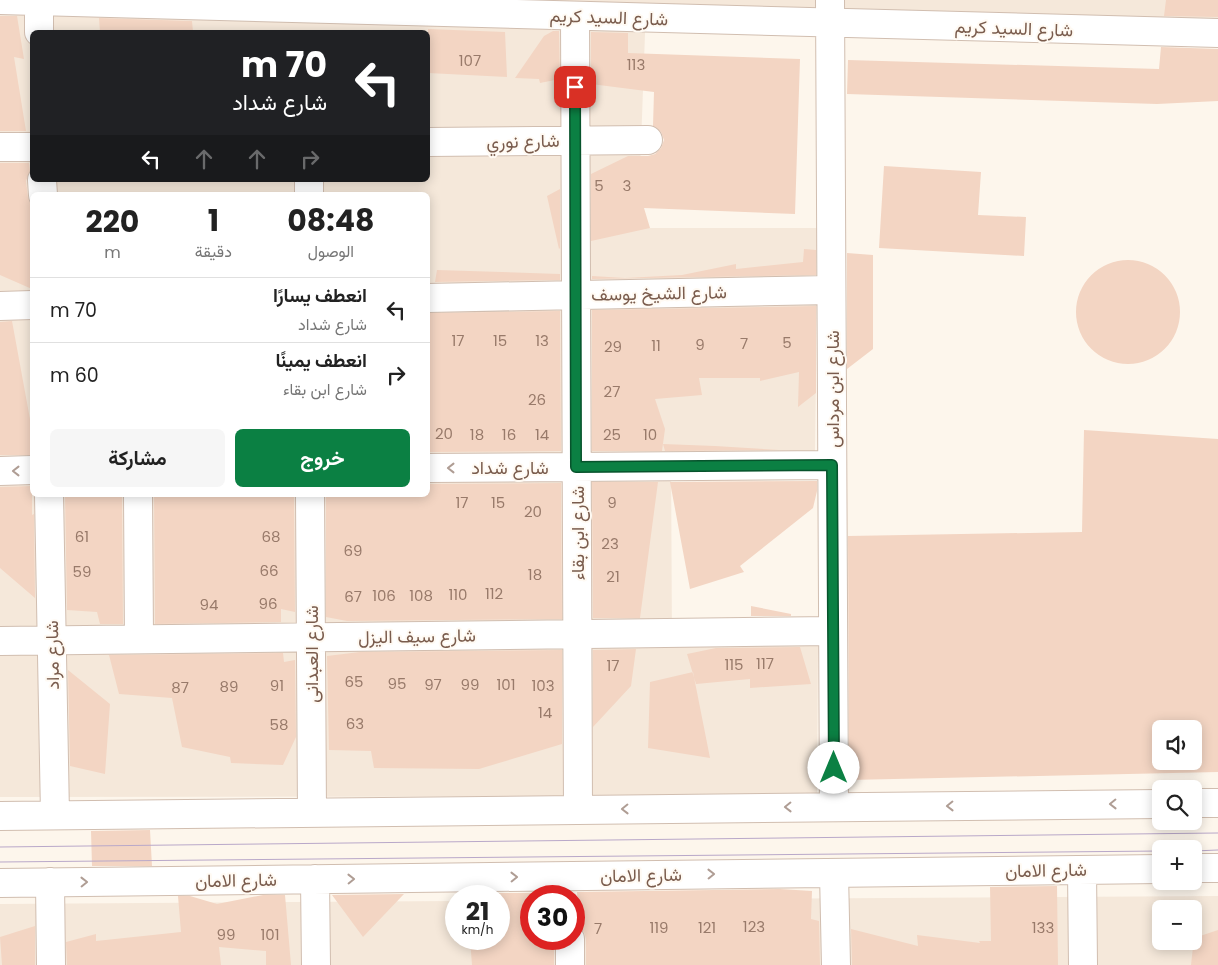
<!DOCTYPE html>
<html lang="ar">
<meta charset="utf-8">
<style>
body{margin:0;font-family:Poppins,Vazirmatn,sans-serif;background:#f6f6f6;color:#222;direction:rtl;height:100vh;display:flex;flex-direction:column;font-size:19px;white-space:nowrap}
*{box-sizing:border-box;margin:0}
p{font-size:16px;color:#767676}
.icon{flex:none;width:28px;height:28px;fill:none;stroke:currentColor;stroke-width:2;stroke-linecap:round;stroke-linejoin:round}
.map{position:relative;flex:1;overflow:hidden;direction:ltr}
.drawer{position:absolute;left:30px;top:192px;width:400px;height:305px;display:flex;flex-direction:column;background:#fff;border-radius:8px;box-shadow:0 2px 12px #0003;direction:rtl}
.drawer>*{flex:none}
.banner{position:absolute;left:30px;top:30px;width:400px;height:152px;border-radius:8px;box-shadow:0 2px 12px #0003;direction:rtl;background:#202124;color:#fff;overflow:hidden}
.tools{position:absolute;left:1152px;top:720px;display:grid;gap:10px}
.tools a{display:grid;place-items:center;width:50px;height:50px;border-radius:8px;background:#fff;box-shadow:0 2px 12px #0003;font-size:25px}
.speed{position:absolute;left:445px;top:885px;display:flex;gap:10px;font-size:25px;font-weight:700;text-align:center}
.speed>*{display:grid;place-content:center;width:65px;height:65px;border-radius:50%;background:#fff;box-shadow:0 2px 12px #0003;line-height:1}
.speed small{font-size:12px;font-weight:400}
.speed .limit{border:8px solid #d22;background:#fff;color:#111}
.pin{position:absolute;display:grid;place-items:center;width:42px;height:42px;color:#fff;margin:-21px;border-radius:10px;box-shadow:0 2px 8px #0006}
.me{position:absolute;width:55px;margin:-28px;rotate:0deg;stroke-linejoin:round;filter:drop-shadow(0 0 4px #0008)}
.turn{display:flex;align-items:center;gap:18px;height:105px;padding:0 20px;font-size:22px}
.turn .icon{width:65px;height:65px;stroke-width:2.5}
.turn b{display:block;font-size:35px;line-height:42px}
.lanes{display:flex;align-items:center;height:48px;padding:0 20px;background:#0003;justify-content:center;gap:25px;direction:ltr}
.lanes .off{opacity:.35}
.eta{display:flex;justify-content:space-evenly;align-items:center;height:85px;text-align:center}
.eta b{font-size:30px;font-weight:700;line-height:35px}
.primary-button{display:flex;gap:10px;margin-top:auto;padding:10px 20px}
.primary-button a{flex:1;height:58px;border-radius:8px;background:#0b8043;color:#fff;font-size:20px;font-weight:700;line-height:58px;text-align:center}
.primary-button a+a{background:#f6f6f6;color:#222}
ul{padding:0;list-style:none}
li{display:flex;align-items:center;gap:15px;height:65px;padding:0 20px;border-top:1px solid #e0e0e0}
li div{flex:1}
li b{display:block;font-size:19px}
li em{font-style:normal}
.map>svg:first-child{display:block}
.residential{fill:#f5e8da;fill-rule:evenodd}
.building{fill:#f3d5c3;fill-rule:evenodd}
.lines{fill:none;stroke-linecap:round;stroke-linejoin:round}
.minor-casing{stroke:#d1beb0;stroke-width:30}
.minor{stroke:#fff;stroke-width:28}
.tram{stroke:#b9a8c9;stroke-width:1}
.oneway{stroke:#af9d94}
.route-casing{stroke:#07532c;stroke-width:12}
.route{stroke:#0b8043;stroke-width:9}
.labels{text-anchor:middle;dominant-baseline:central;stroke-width:4;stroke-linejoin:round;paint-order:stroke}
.number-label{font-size:15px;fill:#987a6a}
.street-label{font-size:18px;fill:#7a5c4d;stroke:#fffaf3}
</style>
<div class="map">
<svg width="1218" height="965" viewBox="0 0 1218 965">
<rect width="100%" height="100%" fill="#fdf6ec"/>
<!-- residential -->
<path class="residential" d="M62,0H1218V26L646,6L638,228H818L815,452L671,453L672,644L818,642L817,796L0,797V13ZM32,32H428V180H32ZM32,195H428V495H32Z
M1218,896V965H0V904L456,901V939H499V901H531V939H574V900ZM1161,909H1194V941H1161Z"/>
<!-- building -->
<path class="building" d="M1166,0H1218V17L1164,16Z
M0,16H17L24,59L14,57L26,131H0Z
M99,18L192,21L193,32H100Z
M428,29L505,32L507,77L428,73Z
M553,31H559L560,79L540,83L539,79L515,78L544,36Z
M591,32L628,33V53L800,59L795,214L644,208L650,228L591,241V174L628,156H648L655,154L661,148L664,140L661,132L653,126L654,92L591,84Z
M1161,47L1218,49V101L1157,104L847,94L848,60L1159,69Z
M0,163H29L30,171L26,181L28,197L32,206V289L0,275Z
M884,166L981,172L978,215L1026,217L1024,256L879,248Z
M560,189V248L559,249L547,196Z
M804,249L816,250V275L592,279V276L625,278L682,275L736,264V269L803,262Z
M847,253L873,255V349L847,369Z
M1076 312a52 52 0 1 1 104 0a52 52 0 1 1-104 0Z
M437,270L560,274V280L435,282Z
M816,306V393L798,407L799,372L760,381V378H699L702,395L655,399L665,429L662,451H592V310Z
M560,311L561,451L428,452V313Z
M12,321L32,430V455H0V322Z
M1084,430L1218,439V772L849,780L848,536L1082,532ZM1161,729H1194V761H1161Z
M663,444L715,446L779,450L665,451Z
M817,481V491L813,508L740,566L744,572L690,589L670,482Z
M592,482H658L640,618H593Z
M561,483L562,619L347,621L326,617V495H428V484Z
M32,486V515L34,514L35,598L0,568V487Z
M65,495H122L123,624H100L97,612L67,610Z
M154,495H294L295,612L281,609V622L155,624Z
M751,606L791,614V616H751Z
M800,647L811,684L750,688V679L696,684L687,654L716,648Z
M636,649L631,686L593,727V650Z
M562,650V744L479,769L374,768L371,751L329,750L327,656L360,652Z
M283,653L284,662L295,660L296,737L283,765L231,763L230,757L182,747L172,698L119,694L109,655Z
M68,670L110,704L105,774L70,766Z
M693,672L710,758L648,748L650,682Z
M150,830L152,866H92L91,831Z
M1057,886L1058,965H852L851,929L918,946L917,935L980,943L979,941H991L990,887Z
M780,889L812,891L811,919L819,921L820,965H586V939L584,932L579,927L577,892Z
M499,893H531V939H554V965H472L470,939H499Z
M404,894L363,937L332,895Z
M263,895H285L291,965H266V951L219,947L221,965H67L66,942L96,934V941L181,932L178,896H190L217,904Z
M35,926V965H2L0,937Z
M1218,930V965H1191L1194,938Z"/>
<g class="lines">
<defs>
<path id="minor" d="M0,0L1218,33
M39,0V32
M830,0L834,807
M575,16L578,810
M428,142L648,140
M0,147H32
M42,180L43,195
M309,180V195
M428,298L831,290
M0,306L32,305
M428,468L832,465
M0,471L32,470
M49,495L55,815
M138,495L139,639
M310,495L312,813
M0,641L833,631
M1194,803H1218
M0,816L1161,804
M1194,868H1218
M1082,870L1083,965
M834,873L836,965
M315,879L316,965
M50,882L51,965
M0,883L1161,869
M570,939V965"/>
</defs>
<!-- minor casing -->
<use href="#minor" class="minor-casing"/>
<!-- minor -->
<use href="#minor" class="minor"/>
<!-- tram -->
<path class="tram" d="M0,847L1218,833
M1194,851L1218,850
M0,862L1161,851"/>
</g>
<!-- one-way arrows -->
<defs><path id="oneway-chevron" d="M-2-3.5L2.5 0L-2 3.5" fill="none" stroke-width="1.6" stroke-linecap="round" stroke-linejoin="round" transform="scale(1.25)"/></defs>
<g class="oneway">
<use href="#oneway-chevron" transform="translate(451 468) rotate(180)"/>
<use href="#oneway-chevron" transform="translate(16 471) rotate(180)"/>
<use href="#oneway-chevron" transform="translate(1113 804) rotate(179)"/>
<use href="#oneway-chevron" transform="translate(950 806) rotate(179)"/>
<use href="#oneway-chevron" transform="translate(788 807) rotate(179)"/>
<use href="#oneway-chevron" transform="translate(625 809) rotate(179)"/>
<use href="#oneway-chevron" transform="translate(711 874) rotate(-1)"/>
<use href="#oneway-chevron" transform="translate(514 877) rotate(-1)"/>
<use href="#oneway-chevron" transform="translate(351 879) rotate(-1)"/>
<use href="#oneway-chevron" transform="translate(84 882) rotate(-1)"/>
</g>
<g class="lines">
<defs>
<path id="route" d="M575,87L576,467L832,465L834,768"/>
</defs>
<!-- route casing -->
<use href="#route" class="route-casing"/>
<!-- route -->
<use href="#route" class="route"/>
</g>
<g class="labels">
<!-- number labels -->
<g class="number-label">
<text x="470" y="60">107</text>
<text x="636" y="64">113</text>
<text x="599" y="185">5</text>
<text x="627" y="185">3</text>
<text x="458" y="340">17</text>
<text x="500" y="340">15</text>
<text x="542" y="340">13</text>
<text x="787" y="342">5</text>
<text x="744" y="343">7</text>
<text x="700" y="344">9</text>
<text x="656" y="345">11</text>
<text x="613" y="346">29</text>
<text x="612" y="391">27</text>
<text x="537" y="399">26</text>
<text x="444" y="433">20</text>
<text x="477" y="434">18</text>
<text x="509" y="434">16</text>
<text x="542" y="434">14</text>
<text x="612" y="434">25</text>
<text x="650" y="434">10</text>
<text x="462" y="502">17</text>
<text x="498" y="502">15</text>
<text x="612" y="502">9</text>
<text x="533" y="511">20</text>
<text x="82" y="536">61</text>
<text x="271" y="536">68</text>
<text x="610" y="543">23</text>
<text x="353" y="550">69</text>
<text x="269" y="570">66</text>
<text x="82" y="571">59</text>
<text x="535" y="574">18</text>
<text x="613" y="576">21</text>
<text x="494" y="593">112</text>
<text x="458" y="594">110</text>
<text x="384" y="595">106</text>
<text x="421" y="595">108</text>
<text x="353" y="596">67</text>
<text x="268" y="603">96</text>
<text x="209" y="604">94</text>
<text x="765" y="663">117</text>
<text x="734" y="664">115</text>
<text x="613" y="665">17</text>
<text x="354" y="681">65</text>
<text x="397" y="683">95</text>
<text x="433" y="684">97</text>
<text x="470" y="684">99</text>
<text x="506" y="684">101</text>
<text x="277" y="685">91</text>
<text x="543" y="685">103</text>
<text x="229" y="686">89</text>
<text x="180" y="687">87</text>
<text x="545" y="712">14</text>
<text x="355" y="723">63</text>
<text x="279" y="724">58</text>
<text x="754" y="926">123</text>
<text x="659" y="927">119</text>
<text x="707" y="927">121</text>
<text x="1043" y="927">133</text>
<text x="598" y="928">7</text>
<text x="226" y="934">99</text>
<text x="270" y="934">101</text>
</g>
<!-- street labels -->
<g class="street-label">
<text transform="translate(609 17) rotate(2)">شارع السيد كريم</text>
<text transform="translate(1014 28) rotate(2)">شارع السيد كريم</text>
<text transform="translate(523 141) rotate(-1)">شارع نوري</text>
<text transform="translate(659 293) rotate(-1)">شارع الشيخ يوسف</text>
<text transform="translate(832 389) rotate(-90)">شارع ابن مرداس</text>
<text x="510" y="467">شارع شداد</text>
<text transform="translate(577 533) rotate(-90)">شارع ابن بقاء</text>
<text transform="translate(417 636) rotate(-1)">شارع سيف اليزل</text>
<text transform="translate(311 654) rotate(-90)">شارع العبدانى</text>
<text transform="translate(52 655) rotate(-91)">شارع مراد</text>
<text transform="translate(1046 870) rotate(-1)">شارع الامان</text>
<text transform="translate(641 875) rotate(-1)">شارع الامان</text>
<text transform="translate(236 880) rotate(-1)">شارع الامان</text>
</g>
</g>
</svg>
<div class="tools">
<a><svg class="icon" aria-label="sound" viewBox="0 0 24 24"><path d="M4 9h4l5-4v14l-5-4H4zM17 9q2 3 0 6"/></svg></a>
<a><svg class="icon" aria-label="search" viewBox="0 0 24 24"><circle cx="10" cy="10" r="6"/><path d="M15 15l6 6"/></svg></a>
<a>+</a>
<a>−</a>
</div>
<div class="speed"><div>21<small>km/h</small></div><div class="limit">30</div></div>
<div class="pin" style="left:575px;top:87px;background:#d93025"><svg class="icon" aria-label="arrive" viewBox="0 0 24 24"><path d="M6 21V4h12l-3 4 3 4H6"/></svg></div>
<svg class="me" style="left:834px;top:768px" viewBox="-20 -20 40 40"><circle r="19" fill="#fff"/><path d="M0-13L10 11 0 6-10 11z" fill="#0b8043"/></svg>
<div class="banner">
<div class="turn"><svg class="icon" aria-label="left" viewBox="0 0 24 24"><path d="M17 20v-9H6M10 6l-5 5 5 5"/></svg><div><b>70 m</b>شارع شداد</div></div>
<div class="lanes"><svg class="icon" aria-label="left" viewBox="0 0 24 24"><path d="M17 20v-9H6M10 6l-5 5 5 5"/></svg><svg class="icon off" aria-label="ahead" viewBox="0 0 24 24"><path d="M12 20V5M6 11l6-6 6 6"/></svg><svg class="icon off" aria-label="ahead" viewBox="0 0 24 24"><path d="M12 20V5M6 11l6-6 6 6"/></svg><svg class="icon off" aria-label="right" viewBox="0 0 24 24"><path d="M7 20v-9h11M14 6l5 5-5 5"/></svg></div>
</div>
<section class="drawer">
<div class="eta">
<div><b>08:48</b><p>الوصول</p></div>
<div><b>1</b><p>دقيقة</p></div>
<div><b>220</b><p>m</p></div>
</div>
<ul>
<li><svg class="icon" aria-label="left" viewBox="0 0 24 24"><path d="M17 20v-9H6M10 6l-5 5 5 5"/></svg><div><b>انعطف يسارًا</b><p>شارع شداد</p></div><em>70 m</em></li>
<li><svg class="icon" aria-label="right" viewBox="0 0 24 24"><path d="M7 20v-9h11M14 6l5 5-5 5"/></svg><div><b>انعطف يمينًا</b><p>شارع ابن بقاء</p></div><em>60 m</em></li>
</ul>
<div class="primary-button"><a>خروج</a><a>مشاركة</a></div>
</section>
</div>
